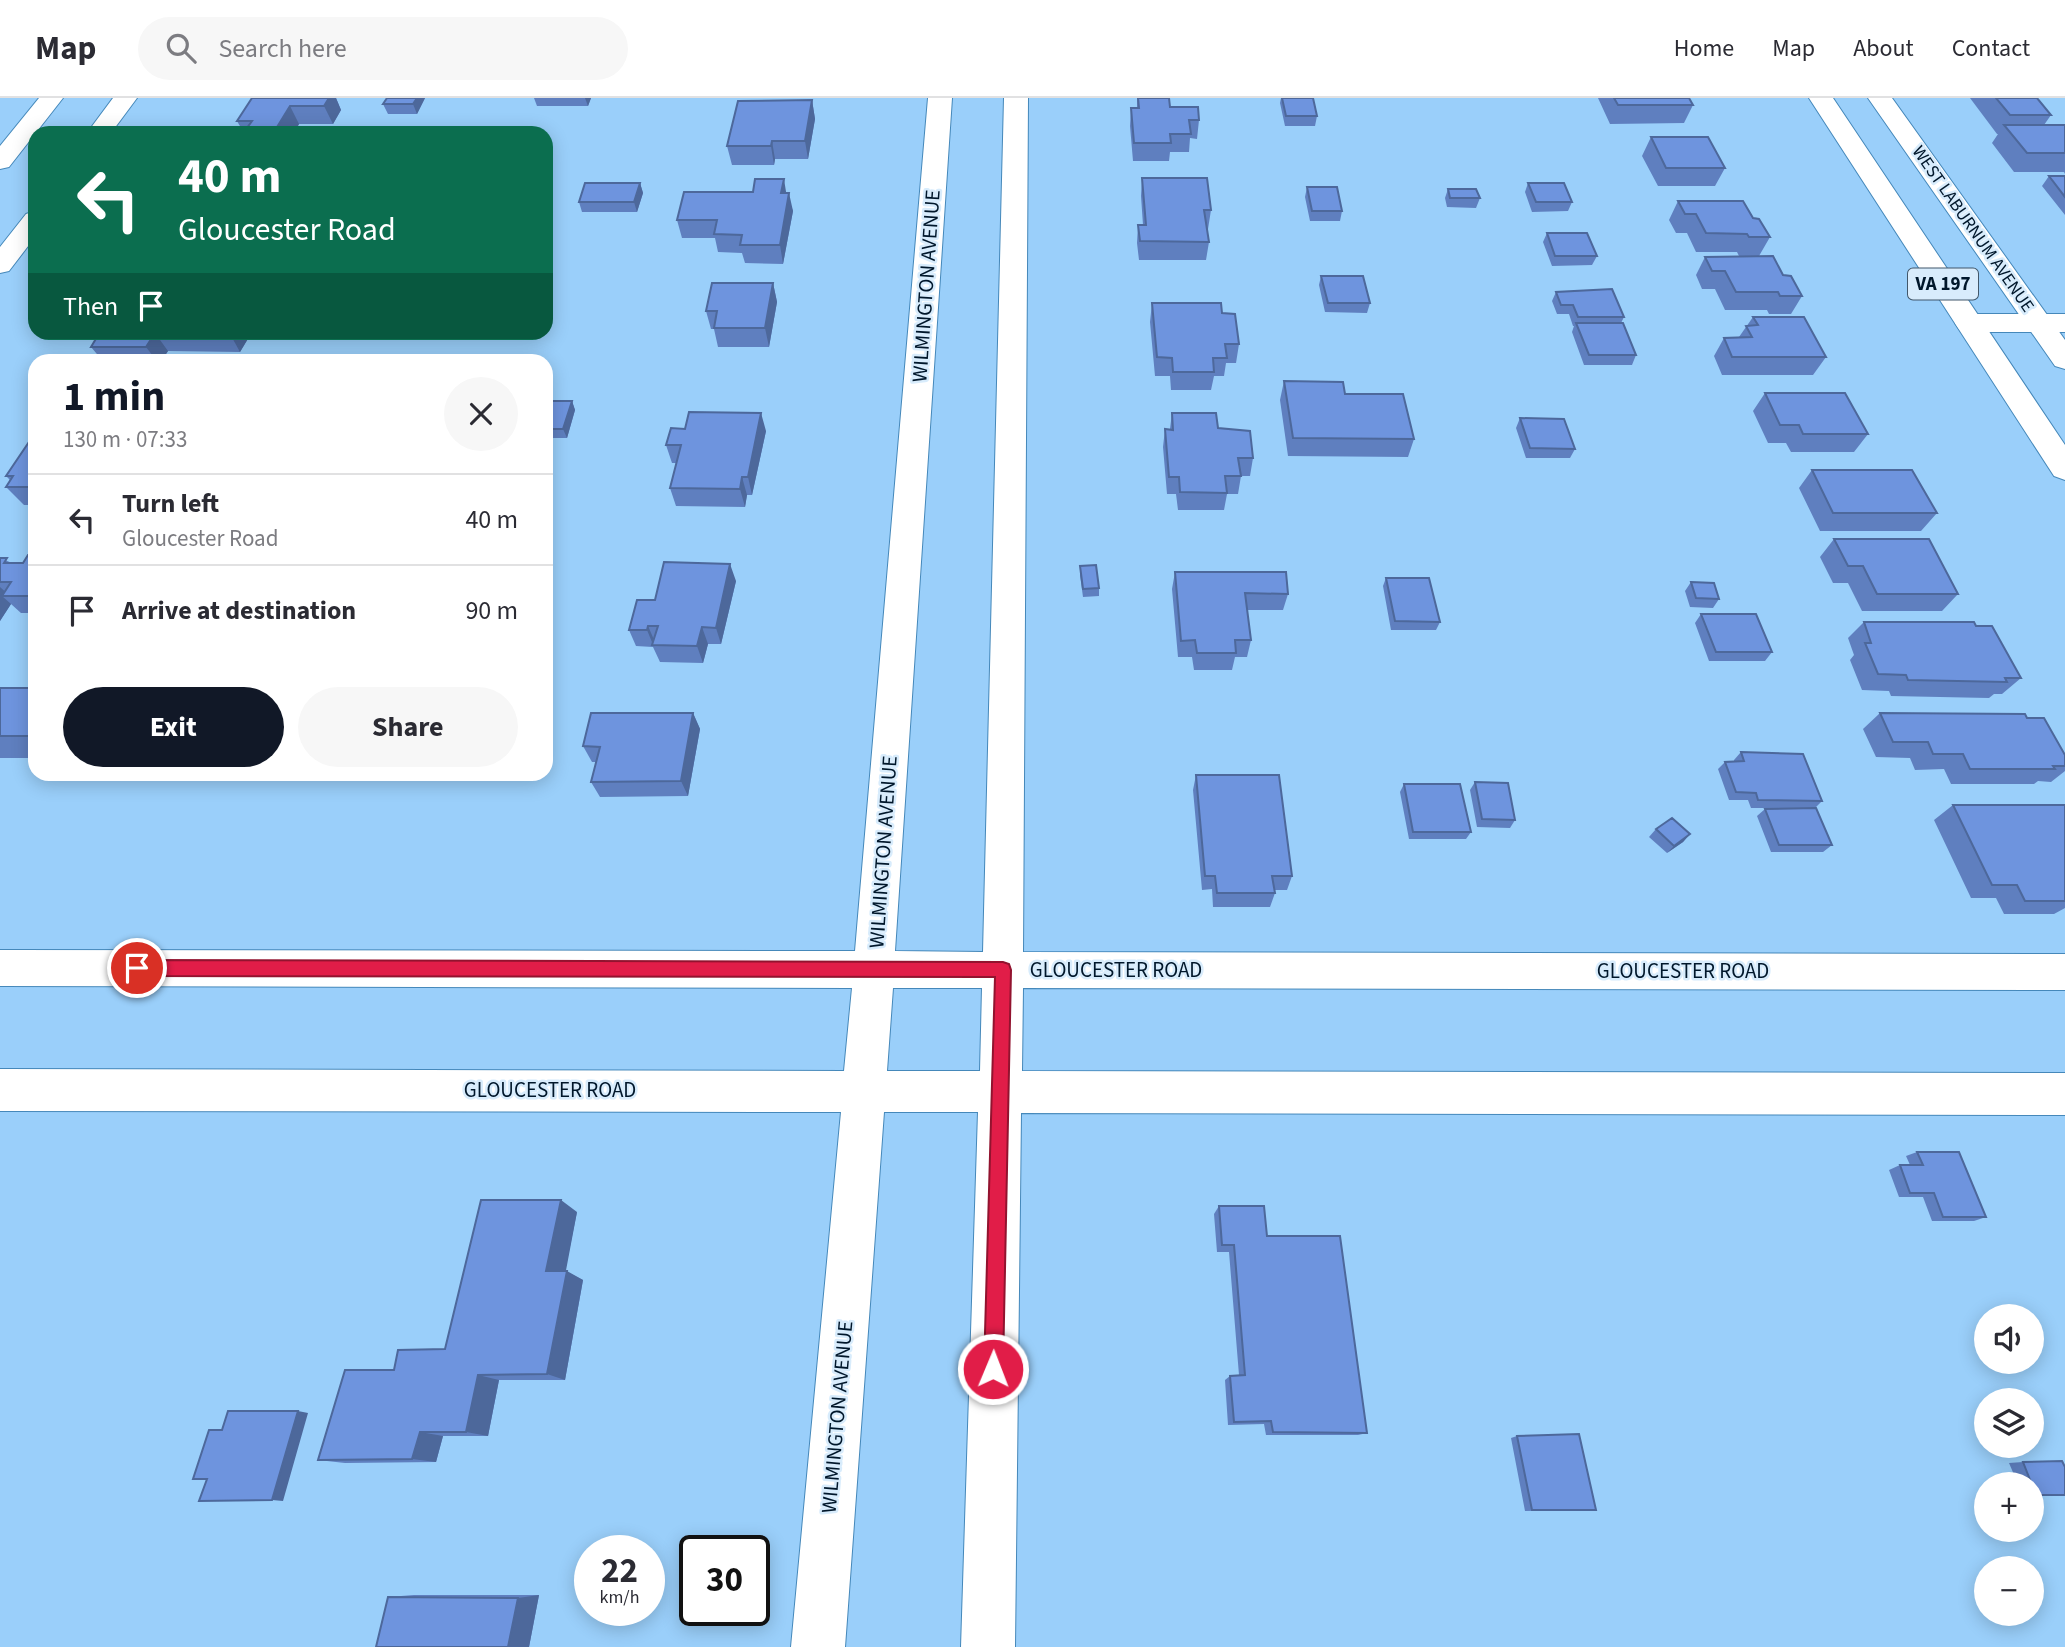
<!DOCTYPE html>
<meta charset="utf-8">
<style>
body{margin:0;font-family:"Source Sans 3",sans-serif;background:#f7f7f7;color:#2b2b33;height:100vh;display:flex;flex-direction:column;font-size:26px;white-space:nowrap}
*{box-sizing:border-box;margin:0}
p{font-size:23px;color:#7c7c81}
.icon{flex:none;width:38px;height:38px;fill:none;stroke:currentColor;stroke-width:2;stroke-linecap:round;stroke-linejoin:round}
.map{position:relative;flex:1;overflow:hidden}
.side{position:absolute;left:28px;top:256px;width:525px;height:427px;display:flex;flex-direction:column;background:#fff;border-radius:21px;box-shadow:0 4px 18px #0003}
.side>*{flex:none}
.guide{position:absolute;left:28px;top:28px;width:525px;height:214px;border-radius:21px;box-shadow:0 4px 18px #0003;background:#0b6e4f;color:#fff;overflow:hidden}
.fabs{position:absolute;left:1974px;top:1206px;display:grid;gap:14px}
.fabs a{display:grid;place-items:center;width:70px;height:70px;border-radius:50%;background:#fff;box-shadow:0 4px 18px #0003;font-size:35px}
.speed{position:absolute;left:574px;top:1437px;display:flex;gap:14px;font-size:35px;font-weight:700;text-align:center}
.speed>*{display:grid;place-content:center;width:91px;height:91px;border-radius:50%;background:#fff;box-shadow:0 4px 18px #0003;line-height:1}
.speed small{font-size:18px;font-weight:400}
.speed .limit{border:4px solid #111;border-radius:10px;background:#fff;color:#111}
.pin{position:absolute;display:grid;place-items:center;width:60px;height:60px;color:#fff;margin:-30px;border:4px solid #fff;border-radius:50%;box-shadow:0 2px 7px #0007}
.me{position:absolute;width:77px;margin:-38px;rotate:1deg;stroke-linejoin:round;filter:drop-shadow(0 0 5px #0008)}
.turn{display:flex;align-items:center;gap:24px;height:147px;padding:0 35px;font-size:32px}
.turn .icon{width:91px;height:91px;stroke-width:2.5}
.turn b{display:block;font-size:49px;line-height:60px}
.then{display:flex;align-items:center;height:66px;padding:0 35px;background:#0003;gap:14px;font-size:26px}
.round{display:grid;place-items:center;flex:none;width:74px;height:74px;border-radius:37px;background:#f7f7f7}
.head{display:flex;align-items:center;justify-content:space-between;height:119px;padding:0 35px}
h1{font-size:42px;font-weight:700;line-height:52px;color:#111827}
.button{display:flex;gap:14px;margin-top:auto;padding:14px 35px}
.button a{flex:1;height:80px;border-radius:42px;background:#111827;color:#fff;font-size:28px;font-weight:700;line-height:80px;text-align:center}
.button a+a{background:#f7f7f7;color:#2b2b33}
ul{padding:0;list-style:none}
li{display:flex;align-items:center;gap:21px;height:91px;padding:0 35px;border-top:2px solid #e1e1e2}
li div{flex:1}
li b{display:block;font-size:26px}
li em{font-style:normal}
header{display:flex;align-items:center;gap:42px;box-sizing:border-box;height:98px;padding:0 35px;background:#fff;border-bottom:2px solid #e1e1e2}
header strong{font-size:33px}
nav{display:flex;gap:38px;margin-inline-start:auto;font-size:24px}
.search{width:490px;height:63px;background:#f7f7f7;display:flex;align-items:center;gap:18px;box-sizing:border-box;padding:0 24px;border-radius:38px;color:#7c7c81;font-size:26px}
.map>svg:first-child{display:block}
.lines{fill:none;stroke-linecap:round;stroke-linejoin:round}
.street-casing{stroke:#4588ba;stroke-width:2}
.primary-casing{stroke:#4588ba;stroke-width:2}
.street{fill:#fff;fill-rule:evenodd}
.primary{fill:#fff;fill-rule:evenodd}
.wall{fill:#5f7fbf}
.shaded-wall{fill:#4d689b}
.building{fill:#6e94de;stroke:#4d689b;stroke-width:2}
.route{fill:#e11d48;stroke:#92132f;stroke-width:2}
.labels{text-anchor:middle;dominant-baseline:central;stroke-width:5;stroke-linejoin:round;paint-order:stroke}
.far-street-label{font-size:18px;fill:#00172b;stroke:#d8ecfc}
.shield{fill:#d8ecfc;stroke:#41576a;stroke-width:2}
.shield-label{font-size:19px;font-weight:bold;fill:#00172b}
.street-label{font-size:21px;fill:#00172b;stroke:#d8ecfc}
</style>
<header>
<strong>Map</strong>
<div class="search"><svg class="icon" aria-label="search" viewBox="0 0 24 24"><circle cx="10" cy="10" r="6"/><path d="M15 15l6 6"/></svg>Search here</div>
<nav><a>Home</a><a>Map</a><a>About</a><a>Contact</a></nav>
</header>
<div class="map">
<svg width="2065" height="1549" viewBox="0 0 2065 1549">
<rect width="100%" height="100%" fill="#9acffa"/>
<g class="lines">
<defs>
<path id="street" d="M39,0H63L9,69L0,71V48Z
M113,0H137L111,35H87Z
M928,0H952L895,853L983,854L1004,0H1028L1023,854L2065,856V892L1023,890L1022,973L2065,975V1017L1021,1015L1015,1549H961L978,1014H884L845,1549H791L841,1014L0,1013V971L844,973L852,890L0,888V852L855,853ZM893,890H982L980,973H887Z
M35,113V139L9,173L0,175V149L26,116Z
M1969,216H2065V234H1969L1959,231L1955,225L1959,219Z"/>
<path id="primary" d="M1809,0H1833L2065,347V382L2054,378Z
M1868,0H1892L2065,242V271L2055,268Z"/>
</defs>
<!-- street casing -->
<use href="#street" class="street-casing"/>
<!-- primary casing -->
<use href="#primary" class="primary-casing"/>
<!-- street -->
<use href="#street" class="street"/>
<!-- primary -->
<use href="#primary" class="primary"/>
</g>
<!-- wall -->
<path class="wall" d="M252,0H336L341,12L333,26H299L294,35H244L237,23Z
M387,0H425L417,16H388L383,6Z
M534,0H591L588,8H537Z
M1137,0H1169L1170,9L1199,22L1197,41L1190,40L1189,54H1170L1169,63H1133L1130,28L1131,10H1137Z
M1281,0H1313L1317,18L1315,28H1285L1280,5Z
M1598,0H1689L1693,7L1684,25L1610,26Z
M1970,0H2037L2051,17L2044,27H2065V76L2064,74H2014L1992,45L1998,36H1997Z
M812,2L815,21L808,61H775L774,67H732L727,48Z
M1651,39L1725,70L1715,88H1658L1642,58Z
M2049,78H2065V117L2042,88Z
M1142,80L1211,112L1208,131H1207L1209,144L1206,162H1139L1137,145L1138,127H1143L1141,98Z
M640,85L643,95L637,114H582L579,104Z
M1528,85L1572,104L1568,113L1532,114L1525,94Z
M1307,89L1342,113L1340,123H1310L1305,99Z
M1448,91L1480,100L1476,110L1447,109L1445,100Z
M786,95L793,113L783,166L745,165L742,155L718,154L715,140H682L677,122Z
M1678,103L1753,120L1770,139L1759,158H1739L1737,154H1696L1687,135H1676L1669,122Z
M1547,135L1597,158L1592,167L1552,168L1543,144Z
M1705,159L1783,177L1802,198L1791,216H1769L1767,212H1725L1715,191H1702L1696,177Z
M1321,178L1370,205L1367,215L1325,214L1319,187Z
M773,185L777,204L769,249H718L714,231H711L706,213Z
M1556,194L1624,219L1621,225L1636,257L1632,267H1584L1572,234L1574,228H1573L1569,216H1557L1552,203Z
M1152,205L1222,215L1239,246L1236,265H1226L1224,278H1214L1211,292H1171L1170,278H1155L1150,224Z
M1753,219L1826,259L1813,277H1722L1714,258L1724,240L1739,239Z
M100,234H252L240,254L168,253L162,262H102L91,249Z
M1284,283L1345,296L1414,341L1408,359L1288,358L1280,302Z
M1765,295L1868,336L1854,354H1791L1786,345H1768L1753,313Z
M546,303H572L575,312L567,340H546Z
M1172,315L1218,330L1253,360L1250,378H1241L1238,396H1227L1224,412H1178L1176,396H1167L1163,349L1165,331H1170Z
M1520,320L1575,351L1570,360H1526L1516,330Z
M766,333L752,397H747L745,409L676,408L670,390L676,365H672L666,347Z
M35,335V407H24L6,389L10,382L6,378Z
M1812,372L1937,415L1921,433H1820L1799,390Z
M1834,441L1958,496L1942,513H1862L1848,485H1833L1820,459Z
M35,457V515H21L11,506L0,523V460L12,465H23Z
M1080,468L1099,490V498L1083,499L1080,477Z
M1175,474L1288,496L1283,512H1247L1251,542L1247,559H1235L1232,572H1194L1192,559H1178L1172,491Z
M1386,480L1440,524L1436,532H1391L1383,488Z
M736,483L721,546H708L703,565L660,564L653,549L636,548L629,532L655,502Z
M1691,484L1719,501L1713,510L1690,509L1685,493Z
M1701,516L1772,554L1765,563H1709L1695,525Z
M1864,524L1976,528L2021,580L2002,596H1994L1989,600L1891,598L1889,593L1862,592L1850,562L1854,557L1848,540Z
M0,590H35V660H0Z
M693,615L700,631L688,698L600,699L591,684L596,664H592L583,648Z
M1880,615L2027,620L2065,657V673L2051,684L2038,683L2034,686H1951L1944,671L1915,672L1910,660L1876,659L1863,631Z
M1741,654L1822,703L1815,710L1832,747L1823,754H1771L1757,718L1765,711L1782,710H1751L1748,702H1729L1718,671L1725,664L1734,663V662Z
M1196,677L1292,778L1287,792H1274L1275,795L1270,809H1213L1212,791L1202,792L1193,692Z
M1475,684L1515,722L1510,730L1477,729L1470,692Z
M1404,686L1471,734L1466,741H1409L1400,694Z
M1953,707H2065V810L2054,816H2004L1996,800H1971L1934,722Z
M1656,731L1690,736L1683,744L1667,755L1649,739Z
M1917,1054L1986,1119L1974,1123H1932L1923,1099H1899L1889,1072L1900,1067H1910L1906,1058Z
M1219,1108L1267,1138L1367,1335L1358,1337H1266L1264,1326L1228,1327L1225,1282L1230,1278L1239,1277L1229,1154H1217L1214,1116Z
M577,1114L565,1173L583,1182L565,1282H499L488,1338H443L436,1364L345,1365L318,1362L394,1272L445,1251Z
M1517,1338L1596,1412L1525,1413L1511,1340Z
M2023,1364L2065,1398H2032V1386H2018L2009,1365Z
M414,1497H539L529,1549H376L388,1499Z"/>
<!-- shaded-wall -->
<path class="shaded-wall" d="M329,0H336L341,12L333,26L324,8Z
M417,0H425L417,16L413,6Z
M585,0H591L588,8Z
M812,2L815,21L808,61L805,43Z
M290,8L299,26L294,35H274V34Z
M772,43L775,61L774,67L771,48Z
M784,81L787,100L781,95Z
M640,85L643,95L637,114L634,104Z
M789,95L793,113L783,166L780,147Z
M773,185L777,204L769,249L765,230Z
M229,234H252L240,254Z
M155,235L168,253L162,262H156L146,249Z
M572,303L575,312L567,340L563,331Z
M761,315L766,333L752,397L748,379Z
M742,379L747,397L745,409L740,391Z
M730,466L736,483L721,546L716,530Z
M0,489L10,498H2L11,506L0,523Z
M648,528L655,544L654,549L647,532Z
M702,529L708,546L703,565L697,548Z
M693,615L700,631L688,698L681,683Z
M1690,736L1683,744L1667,755L1674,748Z
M561,1102L577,1114L564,1183L546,1173Z
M567,1173L583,1182L565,1282L547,1276Z
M478,1277L499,1282L488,1338L466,1334Z
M298,1313L308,1315L283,1403L272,1402Z
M420,1334L443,1338L436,1364L412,1361Z
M539,1497L529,1549H508L518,1500Z"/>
<!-- building -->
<path class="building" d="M252,0H329L324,8H290L274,34H244L252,23H237Z
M387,0H417L413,6H383Z
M1138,0H1169L1170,9H1198L1199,22H1189L1191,36H1170L1171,45H1134L1131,10H1139Z
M1282,0H1313L1317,18H1286Z
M1614,0H1689L1693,7H1618Z
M1996,0H2037L2051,17H2010Z
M812,2L805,43H772L771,48H727L738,3Z
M2004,27H2065V55H2027Z
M1651,39H1708L1725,70H1666Z
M2049,78H2065V99Z
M1142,80H1207L1211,112H1204L1209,144L1140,143L1138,127H1146Z
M755,81H784L781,95H789L780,147H740L742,137L714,136L717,122H677L684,94H753Z
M585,85H640L634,104H579Z
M1528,85H1564L1572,104H1536Z
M1307,89H1337L1342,113H1312Z
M1448,91H1476L1480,100H1450Z
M1678,103H1743L1753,120L1759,121L1770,139H1749L1747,136L1706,135L1696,116H1685Z
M1547,135H1587L1597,158H1555Z
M1773,158L1783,177L1791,178L1802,198H1780L1778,194H1736L1725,173H1712L1705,159Z
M1321,178H1363L1370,205H1328Z
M712,185H773L765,230H714L717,213H706Z
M1612,191L1624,219H1578L1573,207H1561L1556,194Z
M1152,205H1221L1222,215L1235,216L1239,246H1225L1227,260H1213L1214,274H1173L1172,260L1157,259Z
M1753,219H1804L1826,259H1732L1724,240L1752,239L1746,228L1758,227Z
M1576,225H1623L1636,257H1589Z
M100,234H229L155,235L146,249H91Z
M1284,283L1343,284L1345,296H1403L1414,341L1293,340Z
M1765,295H1845L1868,336H1803L1799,327H1780Z
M546,303H572L563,331H546Z
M689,314L761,315L748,379H742L740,391L670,390L681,347H666L671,330L685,331Z
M1172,315H1216L1218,330L1250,333L1253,360H1238L1241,378H1225L1227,395L1180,394L1179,379H1169L1165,331L1173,332Z
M1520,320L1564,321L1575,351L1530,350Z
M35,335V389H6L13,378H6Z
M1812,372H1912L1937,415H1833Z
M1834,441H1929L1958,496H1877L1863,468H1848Z
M28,457H35V498H2L11,484H0V460H7L4,465H23Z
M664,464L730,466L716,530L702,529L697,548L652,547L658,528H648L647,532H629L637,502H655Z
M1096,467L1099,490L1083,491L1080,468Z
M1175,474H1286L1288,496L1245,495L1251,542H1235L1236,555H1197L1195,542L1181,543Z
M1386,480H1429L1440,524L1395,523Z
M1691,484L1714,485L1719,501L1696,500Z
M1701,516H1756L1772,554H1716Z
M1864,524H1974L1976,528H1992L2021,580H2005L2007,584L1908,582L1906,577L1878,576L1865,545H1871Z
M0,590H35V638H0Z
M591,615H693L681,683L591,684L600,649L583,648Z
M1880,615L2025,616L2027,620H2044L2065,657V668H2053L2055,671H1970L1963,656H1933L1928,644H1893Z
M1741,654L1803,656L1822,703L1758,702L1756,695L1736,694L1725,664L1744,663Z
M1196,677H1279L1292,778H1272L1275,795H1217L1215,778H1205Z
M1475,684L1508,685L1515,722L1482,721Z
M1404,686H1460L1471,734H1413Z
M1953,707H2065V803H2025L2017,787H1992Z
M1816,710L1832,747H1779L1765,711Z
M1672,720L1690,736L1674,748L1656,731Z
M1917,1054H1959L1986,1119H1943L1934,1095H1910L1900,1067H1923Z
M481,1102H561L546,1173H567L547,1276L478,1277L466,1334H420L412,1361L318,1362L345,1272H394L398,1252L445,1251Z
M1219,1108H1264L1267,1138H1340L1367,1335L1273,1334L1271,1323L1234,1324L1230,1278L1245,1277L1234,1147H1222Z
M228,1313H298L272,1402L199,1403L207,1381H193L209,1332H222Z
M1579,1336L1596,1412H1532L1517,1338Z
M2062,1363L2065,1369V1397H2036L2023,1364Z
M388,1499L518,1500L508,1549H376Z"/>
<!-- route -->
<path class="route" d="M137,862L1003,864L1009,866L1011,872L1003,1271L1001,1278L993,1281L986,1278L984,1271L995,879L137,878L131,875L128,870L131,865Z"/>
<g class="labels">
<!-- far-street labels -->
<g class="far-street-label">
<text transform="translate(1973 131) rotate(55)">WEST LABURNUM AVENUE</text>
</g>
<!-- shield labels -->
<rect class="shield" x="1908" y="170.5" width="70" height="31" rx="5"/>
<g class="shield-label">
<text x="1943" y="186">VA 197</text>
</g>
<!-- street labels -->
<g class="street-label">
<text transform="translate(926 188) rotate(-86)">WILMINGTON AVENUE</text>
<text transform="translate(883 754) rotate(-86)">WILMINGTON AVENUE</text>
<text x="1116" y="872">GLOUCESTER ROAD</text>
<text x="1683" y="873">GLOUCESTER ROAD</text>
<text x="550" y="992">GLOUCESTER ROAD</text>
<text transform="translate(837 1319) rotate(-85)">WILMINGTON AVENUE</text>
</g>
</g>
</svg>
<div class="fabs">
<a><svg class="icon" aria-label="sound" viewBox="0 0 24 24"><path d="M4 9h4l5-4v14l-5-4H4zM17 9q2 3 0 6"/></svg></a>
<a><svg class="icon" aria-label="layers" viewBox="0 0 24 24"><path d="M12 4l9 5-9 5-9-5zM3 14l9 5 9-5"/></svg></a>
<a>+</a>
<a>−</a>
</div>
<div class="speed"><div>22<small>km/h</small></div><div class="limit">30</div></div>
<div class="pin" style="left:137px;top:870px;background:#d93025"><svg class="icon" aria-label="arrive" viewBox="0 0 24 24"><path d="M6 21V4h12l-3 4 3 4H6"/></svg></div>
<svg class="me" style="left:993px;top:1271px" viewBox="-20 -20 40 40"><circle r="17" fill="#e11d48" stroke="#fff" stroke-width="3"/><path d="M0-11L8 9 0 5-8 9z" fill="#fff"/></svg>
<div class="guide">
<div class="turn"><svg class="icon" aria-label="left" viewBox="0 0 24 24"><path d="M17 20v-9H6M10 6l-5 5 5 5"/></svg><div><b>40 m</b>Gloucester Road</div></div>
<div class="then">Then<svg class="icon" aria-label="arrive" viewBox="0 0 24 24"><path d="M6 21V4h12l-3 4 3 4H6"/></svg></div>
</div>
<section class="side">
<div class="head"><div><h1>1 min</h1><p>130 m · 07:33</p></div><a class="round"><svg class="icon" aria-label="close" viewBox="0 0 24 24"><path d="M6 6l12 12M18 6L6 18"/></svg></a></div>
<ul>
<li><svg class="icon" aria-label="left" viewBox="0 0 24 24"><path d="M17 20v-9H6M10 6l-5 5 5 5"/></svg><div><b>Turn left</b><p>Gloucester Road</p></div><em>40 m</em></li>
<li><svg class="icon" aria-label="arrive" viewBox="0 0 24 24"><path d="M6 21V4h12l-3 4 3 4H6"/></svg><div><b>Arrive at destination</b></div><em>90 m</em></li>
</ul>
<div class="button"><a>Exit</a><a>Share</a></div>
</section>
</div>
